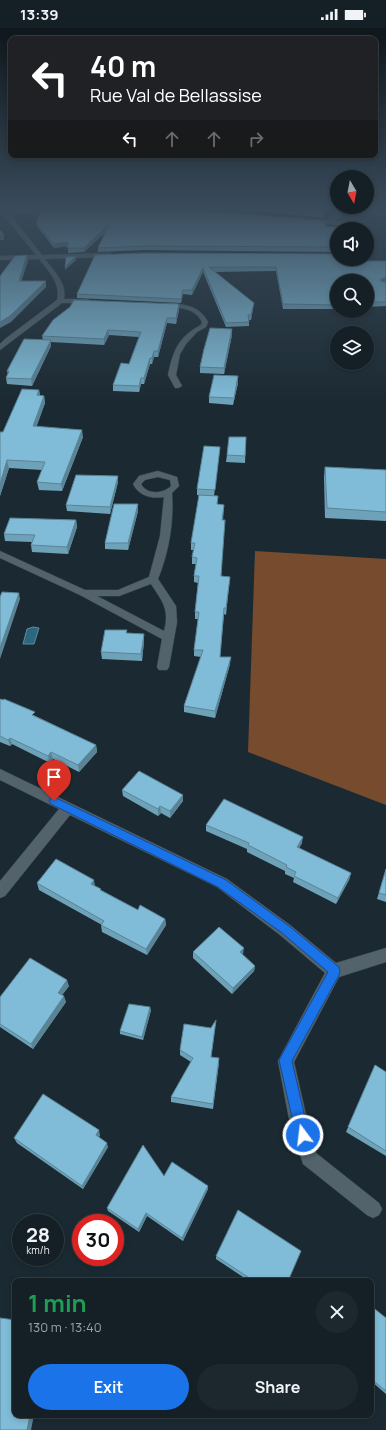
<!DOCTYPE html>
<meta charset="utf-8">
<style>
body{margin:0;font-family:Manrope,sans-serif;background:#1d282e;color:#f1f3f6;height:100vh;display:flex;flex-direction:column;font-size:15px;white-space:nowrap}
*{box-sizing:border-box;margin:0}
p{font-size:13px;color:#9da3a7}
.icon{flex:none;width:22px;height:22px;fill:none;stroke:currentColor;stroke-width:2;stroke-linecap:round;stroke-linejoin:round}
.map{position:relative;flex:1;overflow:hidden}
.panel{position:absolute;left:12px;top:1250px;width:362px;height:140px;display:flex;flex-direction:column;background:#142026;border-radius:8px;box-shadow:0 2px 6px #0003,0 0 0 1px #333e43}
.panel>*{flex:none}
.banner{position:absolute;left:8px;top:8px;width:370px;height:122px;border-radius:8px;box-shadow:0 2px 6px #0003,0 0 0 1px #333e43;background:#202124;color:#fff;overflow:hidden}
.needle{width:26px;rotate:170deg}
.fabs{position:absolute;left:330px;top:142px;display:grid;gap:8px}
.fabs a{display:grid;place-items:center;width:44px;height:44px;border-radius:50%;background:#142026;box-shadow:0 2px 6px #0003,0 0 0 1px #333e43;font-size:20px}
.speed{position:absolute;left:12px;top:1186px;display:flex;gap:8px;font-size:20px;font-weight:700;text-align:center}
.speed>*{display:grid;place-content:center;width:52px;height:52px;border-radius:50%;background:#142026;box-shadow:0 2px 6px #0003,0 0 0 1px #333e43;line-height:1}
.speed small{font-size:10px;font-weight:400}
.speed .limit{border:6px solid #d22;background:#fff;color:#111}
.pin{position:absolute;display:grid;place-items:center;width:34px;height:34px;color:#fff;margin:-41px -17px;border-radius:50% 50% 50% 0;rotate:-45deg;box-shadow:0 0 4px #0007}
.pin .icon{rotate:45deg}
.me{position:absolute;width:44px;margin:-22px;rotate:345deg;stroke-linejoin:round;filter:drop-shadow(0 0 3px #0008)}
.turn{display:flex;align-items:center;gap:14px;height:84px;padding:0 16px;font-size:18px}
.turn .icon{width:52px;height:52px;stroke-width:2.5}
.turn b{display:block;font-size:28px;line-height:34px}
.lanes{display:flex;align-items:center;height:38px;padding:0 16px;background:#0003;justify-content:center;gap:20px;direction:ltr}
.lanes .off{opacity:.35}
.round{display:grid;place-items:center;flex:none;width:42px;height:42px;border-radius:21px;background:#1d282e}
.head{display:flex;align-items:center;justify-content:space-between;height:68px;padding:0 16px}
h1{font-size:24px;font-weight:700;line-height:30px;color:#1e9e55}
.action{display:flex;gap:8px;margin-top:auto;padding:8px 16px}
.action a{flex:1;height:46px;border-radius:24px;background:#1a73e8;color:#fff;font-size:16px;font-weight:700;line-height:46px;text-align:center}
.action a+a{background:#1d282e;color:#f1f3f6}
.status{display:flex;justify-content:space-between;align-items:center;height:28px;padding:0 20px;background:#142026;direction:ltr}
.status svg{height:11px;fill:currentColor}
.map>svg:first-child{display:block}
.forest{fill:#764b2e}
.water{fill:#2c6780;stroke:#5f8b9e}
.lines{fill:none;stroke-linecap:round;stroke-linejoin:round}
.minor-casing{stroke:#3b484e;stroke-width:1}
.minor{fill:#52636b;fill-rule:evenodd}
.wall{fill:#6ea2b9}
.shaded-wall{fill:#5a8496}
.building{fill:#80bcd7;stroke:#5a8496}
.route{fill:#1a73e8;stroke:#114b97}
</style>
<div class="status"><b>13:39</b><svg viewBox="0 0 49 12"><path d="M0 12V9h3v3zM5 12V6h3v6zM10 12V3h3v9zM15 12V0h3v12zM26 1h20v11H26zM47 4h2v5h-2z"/></svg></div>
<div class="map">
<svg width="386" height="1402" viewBox="0 0 386 1402">
<rect width="100%" height="100%" fill="#1b2a32"/>
<!-- forest -->
<path class="forest" d="M255,523L386,531V777L248,724Z"/>
<!-- water -->
<path class="water" d="M33,599L39,600L34,616H23L27,601Z"/>
<g class="lines">
<defs>
<path id="minor" d="M0,178H3L6,182H58L59,183L56,185H9L42,227L110,225L113,227L110,229L45,231C54,243 67,255 64,271H88L91,273L88,275H62L0,322V316L5,311L57,272C61,255 49,244 39,231L0,232V228L36,227L3,186H0Z
M333,178L339,179L342,182L338,190L333,193L357,196L360,198L359,199L292,193L289,191L292,189L325,192L335,186L336,182Z
M346,179H356L386,185V189Z
M163,275C181,276 199,276 208,294L206,299L197,304L186,316L180,326L176,347L182,358L178,360H175L168,347C173,323 178,309 201,297L202,294C193,277 176,281 161,278L160,277Z
M158,443L177,449L179,458L172,465C174,494 169,524 158,551L176,578L177,594L169,639L167,642H159L157,639L162,611L80,567L0,530V523L85,562H118L149,549L160,508L164,469C151,471 139,468 133,456L139,448ZM158,449L170,452L171,458C163,466 147,467 141,456L145,452ZM151,556C162,573 170,581 164,603L97,568H119Z
M0,741L227,851L290,897L336,935L386,920V934L339,949L294,1034L308,1096L316,1125L379,1175L382,1181L379,1187L373,1190L367,1187L303,1136L290,1096L278,1033L325,945L280,907L217,859L70,787L5,868L0,870V853L59,781L0,752Z"/>
</defs>
<!-- minor casing -->
<use href="#minor" class="minor-casing"/>
<!-- minor -->
<use href="#minor" class="minor"/>
</g>
<!-- wall -->
<path class="wall" d="M44,178H322L324,187V190L265,184L112,178L45,180Z
M36,194L326,199L337,201V224L144,222L98,224V220L105,204L84,224L68,225V218L54,220L37,198Z
M95,227L350,233H386V253L384,254H386V278L367,279V253H337V281H283L276,243L214,244L253,280L251,292H249V298L226,299L203,244L192,267L183,266L181,275L77,270V266Z
M179,282L176,296L167,295L158,329H154L152,336H150L144,356H141L139,364L113,363V357L129,336L139,309L109,307L104,317L51,314V318L32,358L7,356L6,350L8,346L7,343L43,312L42,308Z
M232,301V307L224,346L200,345V339Z
M238,355L233,377L209,375V369Z
M39,362L40,367L44,368L45,375L36,399L83,409L62,463L39,462L37,454L42,442L9,440L0,468L3,404Z
M246,409L245,435L226,434L227,427Z
M220,419L214,468L197,467V461Z
M325,439L386,442V493L325,490L324,449Z
M118,448V454L110,486L67,483L66,477Z
M217,476L224,477L223,492L221,548L230,549L226,587L224,586L220,629L230,636L215,690L184,684V678L201,629L194,628V622L198,591H195V584L198,555L194,554V548L196,536H192V529L194,522H191V515Z
M138,483L128,522L105,521V515Z
M76,492L77,499L68,526L32,524L31,517L32,514L5,513L4,506Z
M127,602V605L144,606V613L142,633L102,631L101,624Z
M0,671L96,717L97,724L79,744L53,731L50,735L12,716L10,718L0,714Z
M122,762L183,773L170,790L161,785L158,788L123,768Z
M206,797L302,815L299,820L351,845L349,852L336,876L293,854L294,850L285,846V843L247,824V821L206,803Z
M386,841V874L377,871Z
M37,855L95,858L101,862L138,882L165,891L166,897L147,927L102,904L101,897H102L39,862Z
M193,924L243,926L242,927L255,938L254,943L232,966L193,930Z
M69,958L62,967L66,974L33,1021L0,999V969Z
M151,982L143,1012L120,1006V1003Z
M216,992L211,1029L219,1035L213,1081L171,1074V1069L191,1034L180,1027V1022L211,1000Z
M375,1037L386,1044V1128L346,1104Z
M100,1107L99,1109L108,1119L83,1161L17,1115L14,1110Z
M164,1148L208,1161L183,1213L147,1188L139,1204L108,1183L107,1180Z
M216,1228L288,1253H249L216,1231Z
M371,1278L386,1290V1366L371,1353Z"/>
<!-- shaded-wall -->
<path class="shaded-wall" d="M109,196V201L84,224V220Z
M0,207H4V212H0Z
M68,214L69,218L54,220V216Z
M27,227L28,233L20,258L19,253Z
M76,228V232L65,242V239Z
M203,240V244L192,267V262Z
M386,249V253L380,255L381,251Z
M46,253V259L11,294L0,300V294Z
M183,262V266L181,275V271Z
M254,275L253,280L251,292V287Z
M179,276V282L176,296V290Z
M167,290V295L158,329V323Z
M232,301V307L224,346V340Z
M108,302L109,307L104,317V311Z
M51,312V318L32,358L31,351Z
M154,323V329L152,336V330Z
M150,330V336L144,356V350Z
M238,348V355L233,377L234,370Z
M141,350V356L139,364V358Z
M39,362L40,369L37,367Z
M44,368L45,375L34,406L33,398Z
M82,402L83,409L62,463L61,456Z
M7,432L9,440L0,468V456Z
M118,448V454L110,486V479Z
M138,476V483L128,522V515Z
M76,492L77,499L68,526L67,519Z
M19,565L20,571L0,631V620Z
M144,606V613L142,633L141,626Z
M231,629L230,636L215,690V683Z
M10,710L12,716L10,718L8,712Z
M96,717L97,724L79,744L78,737Z
M51,724L53,731L50,735L48,728Z
M183,767V773L170,790V783Z
M160,778L161,785L158,788V781Z
M303,809L302,815L296,826L297,819Z
M351,845L349,852L336,876L338,870Z
M94,852L95,858L91,856Z
M165,891L166,897L147,927L146,921Z
M244,920L243,926L239,930L240,924Z
M255,938L254,943L232,966L233,960Z
M67,952L69,958L60,970L58,965Z
M64,968L66,974L33,1021L31,1016Z
M150,979L151,982L143,1012L142,1009Z
M99,1102L100,1107L97,1112L96,1107Z
M107,1115L108,1119L83,1161L82,1158Z
M208,1158V1161L183,1213L182,1210Z
M146,1185L147,1188L139,1204L138,1201Z
M30,1387H34L31,1402H27Z"/>
<!-- building -->
<path class="building" d="M197,178H322L324,187L265,181Z
M41,182H173L235,185L325,193L326,199H338L339,201H337V219L144,218L98,220L109,196L84,220H67L68,214L54,216L36,194Z
M0,202L4,207H0Z
M144,225L337,226V231H349L350,233H386V249L381,251V253L386,254V274H367V253H337V277L283,276L276,239H209L254,275L251,287H248L249,294L226,295L203,240L192,262H183L181,271L77,266L95,227Z
M27,227L19,253H46L10,288L0,294V248L15,228Z
M76,228L65,239L66,229Z
M74,272L179,276L176,290H167L158,323H154L152,330H150L144,350H141L139,358L113,357L121,335L129,336L141,304L108,302L104,311L42,308L53,292L70,279Z
M210,300L232,301L224,340L200,339L204,321Z
M24,311L51,312L31,351L6,350L9,343H7Z
M214,347L238,348L234,370L209,369Z
M22,361L39,362L37,367L44,368L33,398L82,402L61,456L37,454L45,434L7,432L0,456V404H3Z
M229,409H246L245,428L227,427Z
M204,418L220,419L215,462L197,461Z
M325,439L386,442V484L327,480Z
M76,447L118,448L110,479L66,477Z
M199,467L218,468L217,476L224,477L222,492H225L221,548L230,549L226,580H224L220,629H231L215,683L184,678L203,622H194L199,584H195L199,548H194L197,530L192,529L195,515H191Z
M114,476H138L128,515H105Z
M10,490L76,492L67,519L31,517L35,507L4,506Z
M2,564L19,565L0,620V569Z
M105,602H127L126,605L144,606L141,626L101,624Z
M0,671L3,672L4,671L35,684L32,687L96,717L78,737L51,724L48,728L10,710L8,712L0,708Z
M139,743L183,767L170,783L160,778L158,781L122,762Z
M224,771L303,809L297,819L351,845L338,870L294,848L296,844L286,839L287,837L248,817L249,815L206,797Z
M56,831L94,852L91,856L101,861L100,862L138,882L140,877L165,891L146,921L101,897L104,893L37,855Z
M386,841V867L379,865Z
M219,899L244,920L240,924L255,938L233,960L193,924Z
M30,930L67,952L58,965L64,968L31,1016L0,996V969Z
M129,976L150,979L142,1009L120,1003Z
M216,992L211,1029L219,1030L213,1076L171,1069L193,1030L180,1022L184,996L211,1000Z
M375,1037L386,1044V1123L348,1099Z
M43,1066L99,1102L96,1107L107,1115L82,1158L14,1110Z
M143,1117L164,1148L172,1134L208,1158L182,1210L146,1185L138,1201L107,1180Z
M238,1182L301,1223L288,1253H254L216,1228Z
M371,1278L386,1290V1363L371,1351Z
M0,1290L15,1292V1387H30L27,1402H0Z"/>
<!-- sky -->
<linearGradient id="sky" x2="0" y2="1"><stop stop-color="#0f171c"/><stop offset="0.48" stop-color="#394a5a"/><stop offset="1" stop-color="#394a5a" stop-opacity="0"/></linearGradient>
<rect width="386" height="374" fill="url(#sky)"/>
<!-- route -->
<path class="route" d="M54,769L226,852L289,898L339,939L340,943L339,947L292,1033L309,1107L307,1112L303,1114L298,1112L296,1107L279,1032L328,944L282,905L218,859L51,776L49,773L51,770Z"/>
</svg>
<div class="fabs">
<a><svg class="needle" viewBox="-14 -14 28 28"><path d="M0-13l5 13h-10z" fill="#e53935"/><path d="M0 13l5-13h-10z" fill="#9da3a7"/></svg></a>
<a><svg class="icon" aria-label="sound" viewBox="0 0 24 24"><path d="M4 9h4l5-4v14l-5-4H4zM17 9q2 3 0 6"/></svg></a>
<a><svg class="icon" aria-label="search" viewBox="0 0 24 24"><circle cx="10" cy="10" r="6"/><path d="M15 15l6 6"/></svg></a>
<a><svg class="icon" aria-label="layers" viewBox="0 0 24 24"><path d="M12 4l9 5-9 5-9-5zM3 14l9 5 9-5"/></svg></a>
</div>
<div class="speed"><div>28<small>km/h</small></div><div class="limit">30</div></div>
<div class="pin" style="left:54px;top:773px;background:#d93025"><svg class="icon" aria-label="arrive" viewBox="0 0 24 24"><path d="M6 21V4h12l-3 4 3 4H6"/></svg></div>
<svg class="me" style="left:303px;top:1107px" viewBox="-20 -20 40 40"><circle r="17" fill="#1a73e8" stroke="#fff" stroke-width="3"/><path d="M0-11L8 9 0 5-8 9z" fill="#fff"/></svg>
<div class="banner">
<div class="turn"><svg class="icon" aria-label="left" viewBox="0 0 24 24"><path d="M17 20v-9H6M10 6l-5 5 5 5"/></svg><div><b>40 m</b>Rue Val de Bellassise</div></div>
<div class="lanes"><svg class="icon" aria-label="left" viewBox="0 0 24 24"><path d="M17 20v-9H6M10 6l-5 5 5 5"/></svg><svg class="icon off" aria-label="ahead" viewBox="0 0 24 24"><path d="M12 20V5M6 11l6-6 6 6"/></svg><svg class="icon off" aria-label="ahead" viewBox="0 0 24 24"><path d="M12 20V5M6 11l6-6 6 6"/></svg><svg class="icon off" aria-label="right" viewBox="0 0 24 24"><path d="M7 20v-9h11M14 6l5 5-5 5"/></svg></div>
</div>
<section class="panel">
<div class="head"><div><h1>1 min</h1><p>130 m · 13:40</p></div><a class="round"><svg class="icon" aria-label="close" viewBox="0 0 24 24"><path d="M6 6l12 12M18 6L6 18"/></svg></a></div>
<div class="action"><a>Exit</a><a>Share</a></div>
</section>
</div>
